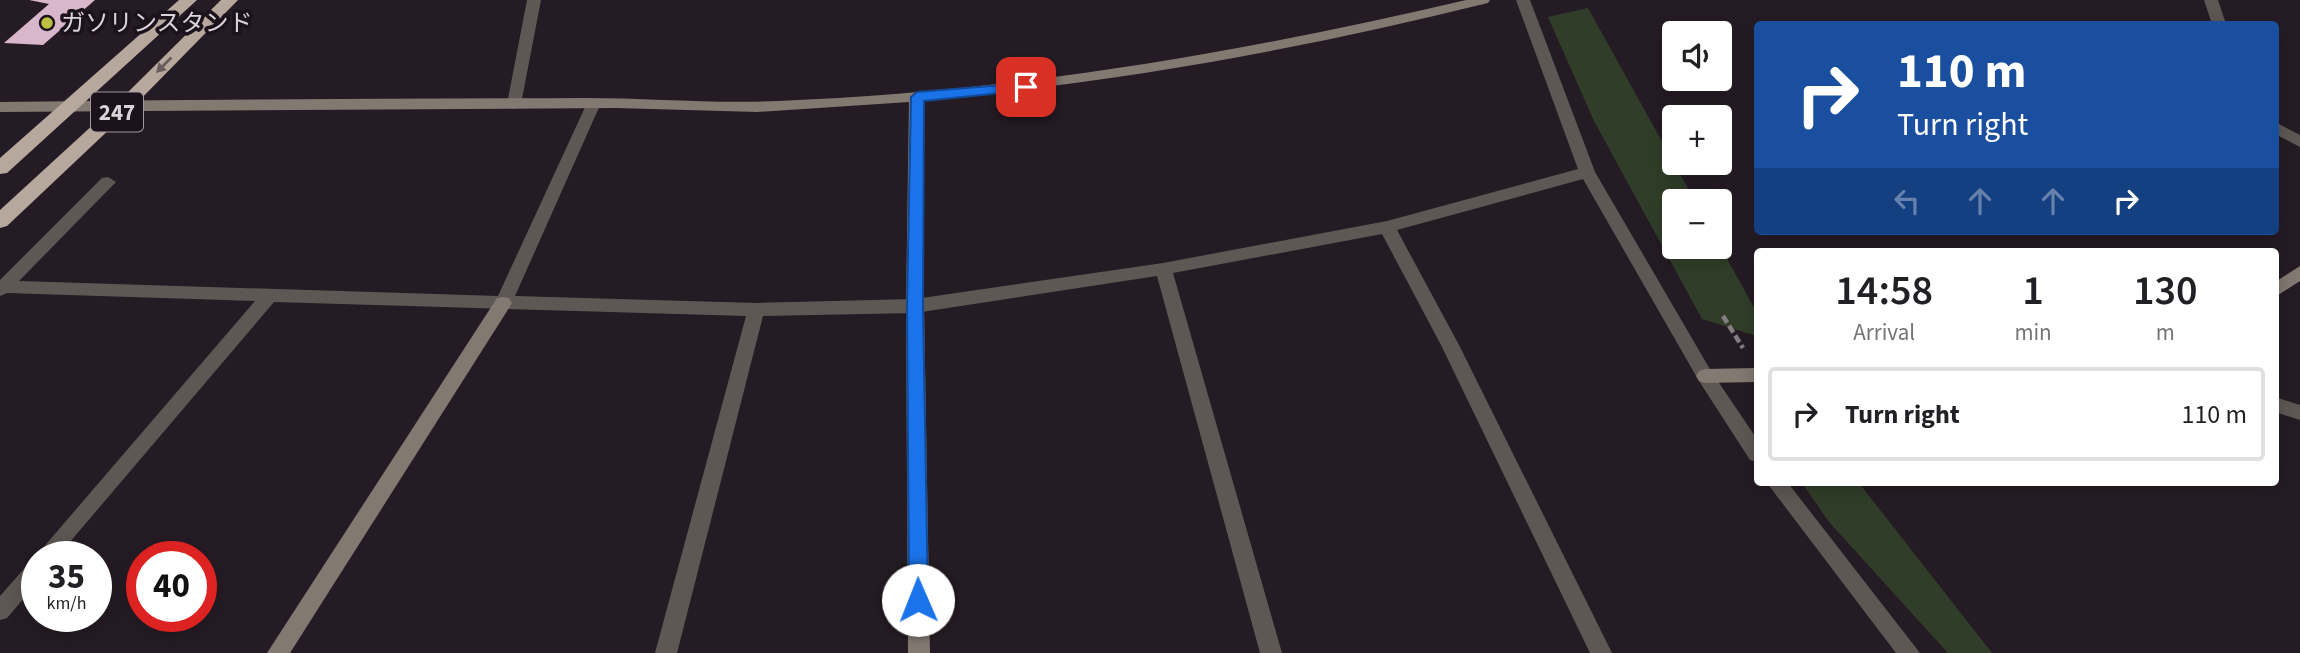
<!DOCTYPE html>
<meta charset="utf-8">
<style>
body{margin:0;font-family:"Source Sans 3","Noto Sans JP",sans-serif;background:#f2f2f2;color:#202124;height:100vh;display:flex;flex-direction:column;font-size:26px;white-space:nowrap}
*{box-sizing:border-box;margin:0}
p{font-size:23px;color:#757577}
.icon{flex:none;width:38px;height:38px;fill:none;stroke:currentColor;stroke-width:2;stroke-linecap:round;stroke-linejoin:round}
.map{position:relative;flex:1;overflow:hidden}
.drawer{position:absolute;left:1754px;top:248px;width:525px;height:238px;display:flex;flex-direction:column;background:#fff;border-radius:7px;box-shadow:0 4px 18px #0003}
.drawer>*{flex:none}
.hud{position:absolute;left:1754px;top:21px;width:525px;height:214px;border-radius:7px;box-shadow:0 4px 18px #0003;background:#1a4fa0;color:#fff;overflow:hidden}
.tools{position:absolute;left:1662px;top:21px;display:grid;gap:14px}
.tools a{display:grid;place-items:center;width:70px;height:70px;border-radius:7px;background:#fff;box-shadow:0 4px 18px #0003;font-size:35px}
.speed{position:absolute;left:21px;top:541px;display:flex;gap:14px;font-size:35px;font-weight:700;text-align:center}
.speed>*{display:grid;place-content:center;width:91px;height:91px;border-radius:50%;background:#fff;box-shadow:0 4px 18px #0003;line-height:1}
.speed small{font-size:18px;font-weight:400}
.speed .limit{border:10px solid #d22;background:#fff;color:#111}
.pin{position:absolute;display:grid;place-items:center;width:60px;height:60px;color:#fff;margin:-30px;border-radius:14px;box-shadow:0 4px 10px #0006}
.me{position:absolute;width:77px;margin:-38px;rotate:359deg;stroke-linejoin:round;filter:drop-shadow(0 0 5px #0008)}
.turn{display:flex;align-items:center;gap:24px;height:147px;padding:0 28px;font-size:32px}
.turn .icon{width:91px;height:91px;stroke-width:2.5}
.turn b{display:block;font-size:49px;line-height:60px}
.lanes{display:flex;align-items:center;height:66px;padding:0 28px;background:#0003;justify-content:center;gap:35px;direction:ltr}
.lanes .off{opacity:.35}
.eta{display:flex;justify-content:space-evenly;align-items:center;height:119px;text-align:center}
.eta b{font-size:42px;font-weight:600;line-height:49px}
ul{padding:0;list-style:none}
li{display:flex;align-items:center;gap:21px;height:94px;margin:0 14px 10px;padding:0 14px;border:4px solid #e0e0e0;border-radius:7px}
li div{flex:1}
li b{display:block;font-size:26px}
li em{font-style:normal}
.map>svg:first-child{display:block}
.green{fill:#303e29}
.building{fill:#d8b6cc}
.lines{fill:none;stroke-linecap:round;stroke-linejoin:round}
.path{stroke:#857c84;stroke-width:4.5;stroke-dasharray:8 3.5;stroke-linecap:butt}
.street{fill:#5e5854;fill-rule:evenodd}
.secondary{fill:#827971;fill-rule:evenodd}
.highway{fill:#b6a89d;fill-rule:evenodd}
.oneway{fill:#695d5c}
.route{fill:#1a73e8;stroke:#114b97;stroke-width:2}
.poi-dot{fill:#bdbf43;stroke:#1c121b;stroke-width:2.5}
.labels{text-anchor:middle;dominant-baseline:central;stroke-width:7;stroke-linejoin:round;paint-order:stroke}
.shield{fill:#1c121b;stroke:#a199a0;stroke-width:2}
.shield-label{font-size:23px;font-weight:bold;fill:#dad3d9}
.poi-label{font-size:24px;fill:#dad3d9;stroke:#1c121b;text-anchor:start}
</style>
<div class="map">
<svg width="2300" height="653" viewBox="0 0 2300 653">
<rect width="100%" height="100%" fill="#251b24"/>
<!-- green -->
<path class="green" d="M1588,8L1695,201H1675V247L1720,246L1757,313V336L1702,319L1594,121L1548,17Z
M1802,483H1859L1992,653H1948L1829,522Z"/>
<!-- building -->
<path class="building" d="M29,0H95L43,45L4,43L49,4Z"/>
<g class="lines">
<!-- path -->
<path class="path" d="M1723,316L1743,348"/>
<!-- street -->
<path class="street" d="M527,0H541L521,104L514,109L507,104Z
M1516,0H1530L1595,172L1711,371L1757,439V462L1750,460L1699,381L1583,179L1397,230L1459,345L1612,653H1590L1441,345L1382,234L1173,273L1282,653H1260L1157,276L915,313L763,316L677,653H655L746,316L274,302L58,556H36L255,301L7,293L0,296V280L102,178L108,177L116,182L19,281L498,296L587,103L594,98L601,103L515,296L756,303L915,299L1163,263L1387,221L1578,169Z
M2204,0H2218L2226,24H2212Z
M2275,122L2300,135V147L2275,134Z
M2275,397L2300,405V420L2275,412Z
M1767,483H1788L1920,653H1896Z
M37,559V583L7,618L0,620V596L30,562Z"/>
<!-- secondary -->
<path class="secondary" d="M1466,0H1490L1488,3C1303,49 1115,83 924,100V306L930,653H908L906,306L909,102L757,112L616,108L0,112V102C195,99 390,99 585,98C649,98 714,104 778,101C1010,92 1240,53 1466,0Z
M2300,266V281L2275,297V282Z
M503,297L509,298L512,303L509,308L290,653H267L497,298Z
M1757,368V382L1705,383L1699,381L1696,376L1699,371L1705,369Z"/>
<!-- highway -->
<path class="highway" d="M179,0H197L7,173L0,174V158Z
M221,0H238L131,109L7,226L0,228V210L119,101Z"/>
</g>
<!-- one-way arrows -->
<defs><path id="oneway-solid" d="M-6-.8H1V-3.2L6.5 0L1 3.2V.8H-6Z" transform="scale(1.75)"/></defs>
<use class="oneway" href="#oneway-solid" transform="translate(164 65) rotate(135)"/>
<!-- route -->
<path class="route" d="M1026,83L1033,87L1031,90L924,101L923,306L928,600L925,606L918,608L912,606L909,600L907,306L911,97L917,92Z"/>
<!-- markers -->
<circle class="poi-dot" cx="47" cy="23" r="7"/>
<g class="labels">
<!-- shield labels -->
<rect class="shield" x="91" y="92.5" width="52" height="39" rx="5"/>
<g class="shield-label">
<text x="117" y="112">247</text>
</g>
<!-- poi labels -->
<g class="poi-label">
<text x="61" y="23">ガソリンスタンド</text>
</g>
</g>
</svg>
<div class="tools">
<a><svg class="icon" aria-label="sound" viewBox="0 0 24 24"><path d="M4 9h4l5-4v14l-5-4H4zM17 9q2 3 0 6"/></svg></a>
<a>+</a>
<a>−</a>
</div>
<div class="speed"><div>35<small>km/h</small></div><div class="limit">40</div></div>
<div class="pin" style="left:1026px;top:87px;background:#d93025"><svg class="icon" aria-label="arrive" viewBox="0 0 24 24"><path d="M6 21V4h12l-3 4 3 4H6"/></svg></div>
<svg class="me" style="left:918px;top:600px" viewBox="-20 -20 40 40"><circle r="19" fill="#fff"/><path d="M0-13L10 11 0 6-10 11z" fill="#1a73e8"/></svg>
<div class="hud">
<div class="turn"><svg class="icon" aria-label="right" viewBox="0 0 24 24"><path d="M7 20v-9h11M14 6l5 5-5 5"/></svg><div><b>110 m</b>Turn right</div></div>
<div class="lanes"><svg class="icon off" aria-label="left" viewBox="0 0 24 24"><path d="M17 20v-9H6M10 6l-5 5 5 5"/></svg><svg class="icon off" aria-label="ahead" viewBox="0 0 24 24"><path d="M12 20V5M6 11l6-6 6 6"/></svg><svg class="icon off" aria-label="ahead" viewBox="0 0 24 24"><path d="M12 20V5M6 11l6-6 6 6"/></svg><svg class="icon" aria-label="right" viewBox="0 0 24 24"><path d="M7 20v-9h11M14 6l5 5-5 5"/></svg></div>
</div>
<section class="drawer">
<div class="eta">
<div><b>14:58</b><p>Arrival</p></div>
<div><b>1</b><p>min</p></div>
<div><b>130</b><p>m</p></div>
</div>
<ul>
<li><svg class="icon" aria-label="right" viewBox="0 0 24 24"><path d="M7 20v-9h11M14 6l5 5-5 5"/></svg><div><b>Turn right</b></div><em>110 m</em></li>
</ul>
</section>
</div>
